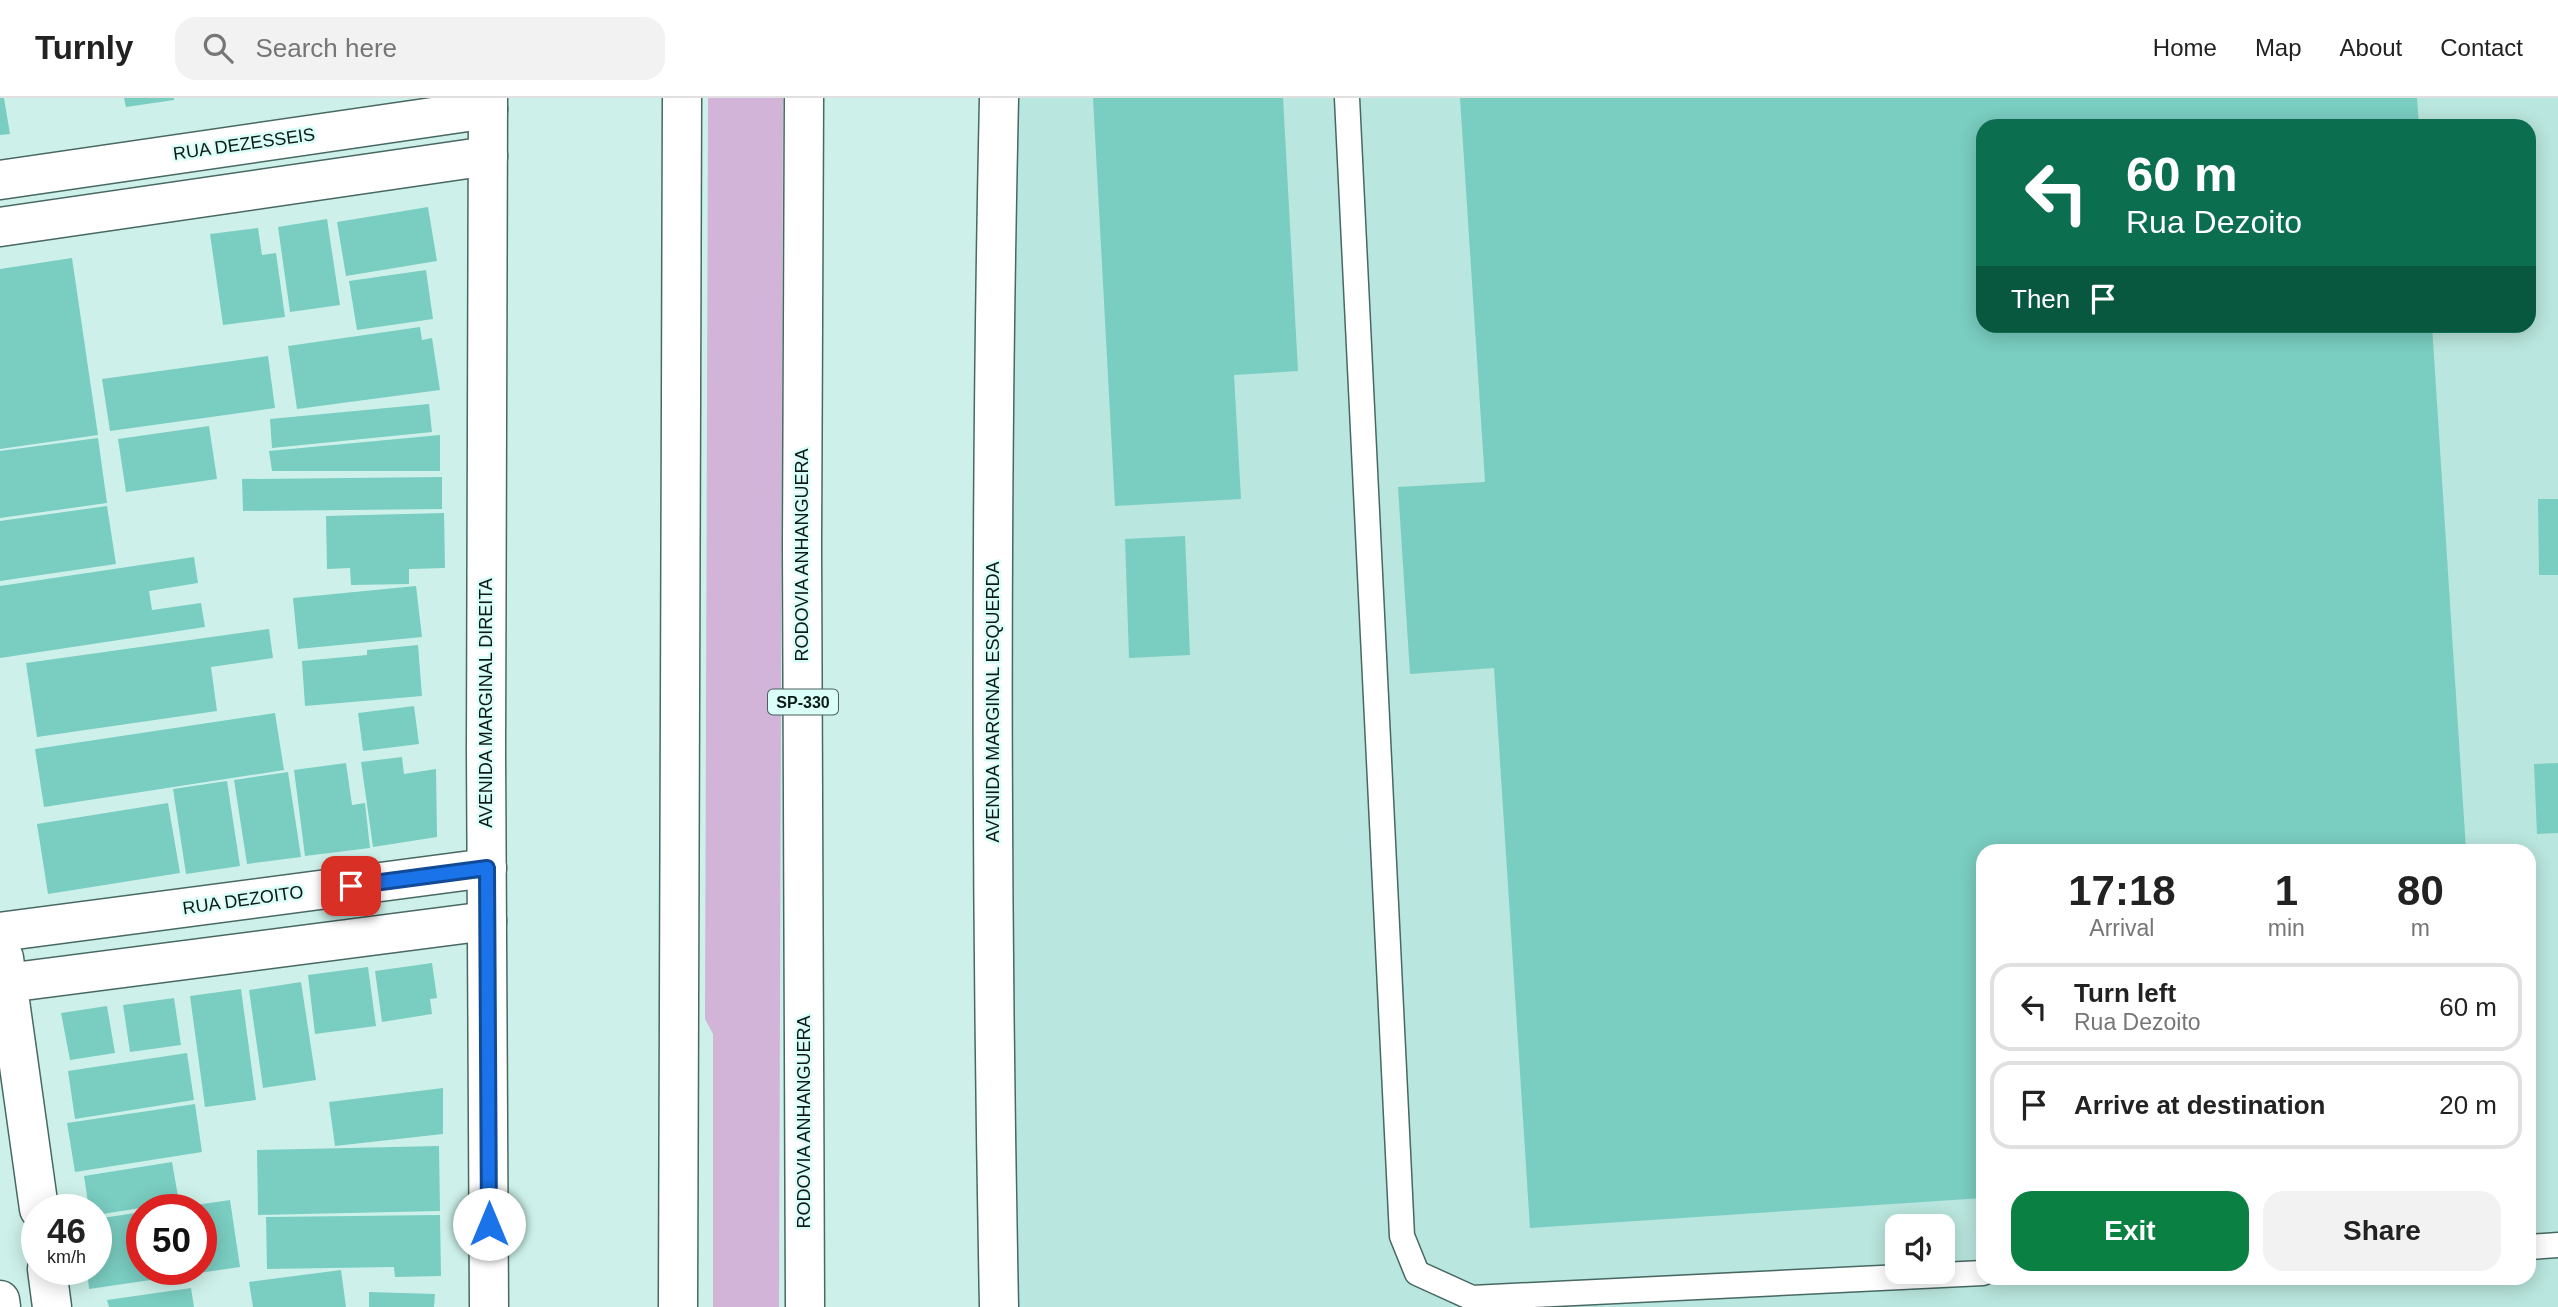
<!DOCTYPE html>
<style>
body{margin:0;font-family:Arial,sans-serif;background:#f2f2f2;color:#222;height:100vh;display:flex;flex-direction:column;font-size:26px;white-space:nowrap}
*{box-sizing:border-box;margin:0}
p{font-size:23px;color:#767676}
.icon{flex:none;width:38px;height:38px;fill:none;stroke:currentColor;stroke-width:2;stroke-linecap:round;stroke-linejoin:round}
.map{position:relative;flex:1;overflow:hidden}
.details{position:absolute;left:1976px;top:746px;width:560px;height:441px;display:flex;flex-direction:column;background:#fff;border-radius:21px;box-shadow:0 4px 18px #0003}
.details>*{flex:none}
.top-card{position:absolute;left:1976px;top:21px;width:560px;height:214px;border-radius:21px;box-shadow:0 4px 18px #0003;background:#0b6e4f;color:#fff;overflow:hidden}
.buttons{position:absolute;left:1885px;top:1116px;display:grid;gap:14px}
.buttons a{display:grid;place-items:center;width:70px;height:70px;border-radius:14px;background:#fff;box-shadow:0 4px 18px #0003;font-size:35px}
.speed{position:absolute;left:21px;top:1096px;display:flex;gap:14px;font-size:35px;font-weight:700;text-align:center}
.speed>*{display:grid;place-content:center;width:91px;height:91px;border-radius:50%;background:#fff;box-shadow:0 4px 18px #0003;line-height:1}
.speed small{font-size:18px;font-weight:400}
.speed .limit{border:10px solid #d22;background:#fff;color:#111}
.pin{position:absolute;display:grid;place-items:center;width:60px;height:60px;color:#fff;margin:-30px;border-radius:14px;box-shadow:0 4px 10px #0006}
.me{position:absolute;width:77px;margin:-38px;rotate:0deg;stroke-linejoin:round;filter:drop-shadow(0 0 5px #0008)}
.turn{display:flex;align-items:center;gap:24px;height:147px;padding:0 35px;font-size:32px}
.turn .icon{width:91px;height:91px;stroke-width:2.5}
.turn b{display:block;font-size:49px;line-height:60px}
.then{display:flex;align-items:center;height:66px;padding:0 35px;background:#0003;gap:14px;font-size:26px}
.eta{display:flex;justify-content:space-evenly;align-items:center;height:119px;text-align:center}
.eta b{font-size:42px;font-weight:600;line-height:49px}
.action{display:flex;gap:14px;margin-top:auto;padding:14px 35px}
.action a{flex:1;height:80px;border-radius:21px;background:#0b8043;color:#fff;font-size:28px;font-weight:600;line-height:80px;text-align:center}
.action a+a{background:#f2f2f2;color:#222}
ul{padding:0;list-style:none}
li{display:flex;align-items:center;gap:21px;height:88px;margin:0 14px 10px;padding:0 21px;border:4px solid #e0e0e0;border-radius:21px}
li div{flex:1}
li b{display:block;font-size:26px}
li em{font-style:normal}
header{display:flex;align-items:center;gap:42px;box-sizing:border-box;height:98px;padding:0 35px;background:#fff;border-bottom:2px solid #e0e0e0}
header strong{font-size:33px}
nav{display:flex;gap:38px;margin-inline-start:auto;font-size:24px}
.search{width:490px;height:63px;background:#f2f2f2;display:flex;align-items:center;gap:18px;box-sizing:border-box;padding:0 24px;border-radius:21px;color:#767676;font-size:26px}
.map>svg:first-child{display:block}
.built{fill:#b9e6de;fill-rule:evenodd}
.green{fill:#d1b4d7}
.building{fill:#7acdc1}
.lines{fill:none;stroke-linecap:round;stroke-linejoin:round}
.lane-casing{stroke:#486862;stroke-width:27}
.street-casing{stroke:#486862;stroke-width:41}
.secondary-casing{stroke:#486862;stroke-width:41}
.highway-casing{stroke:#486862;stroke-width:41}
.lane{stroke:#fff;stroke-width:24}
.street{stroke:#fff;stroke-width:38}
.secondary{stroke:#fff;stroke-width:38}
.highway{stroke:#fff;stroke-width:38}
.route-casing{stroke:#114b97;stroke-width:18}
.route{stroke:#1a73e8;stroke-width:12}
.labels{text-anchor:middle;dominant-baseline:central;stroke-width:5;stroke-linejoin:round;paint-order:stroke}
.shield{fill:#dafef8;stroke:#4a5e5b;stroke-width:2}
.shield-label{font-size:16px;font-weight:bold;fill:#0d1a18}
.street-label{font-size:18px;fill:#0d1a18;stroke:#dafef8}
</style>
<header>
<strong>Turnly</strong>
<div class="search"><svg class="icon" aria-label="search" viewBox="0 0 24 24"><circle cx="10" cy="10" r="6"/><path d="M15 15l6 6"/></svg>Search here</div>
<nav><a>Home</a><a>Map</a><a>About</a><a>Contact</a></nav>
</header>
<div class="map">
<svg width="2558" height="1209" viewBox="0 0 2558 1209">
<rect width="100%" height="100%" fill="#cdf1ea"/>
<!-- built -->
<path class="built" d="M999,0H2558V1209H1003ZM1983,28H2529V228H1983ZM1983,752H2529V1180H1983ZM1897,1129H1942V1174H1897Z"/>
<!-- green -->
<path class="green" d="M708,0H783L779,1209H713V936L705,921Z"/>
<!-- building -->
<path class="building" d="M0,0H4L10,36L0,37Z
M124,0H174V2L126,9Z
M1093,0H1283L1298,273L1234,277L1241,401L1115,408Z
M1460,0H2417L2419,28H1983V228H2432L2466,752H1983V1100L1530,1130L1494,570L1410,576L1398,389L1485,384Z
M428,109L437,163L346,178L337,124Z
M327,121L340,207L290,214L278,129Z
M258,130L262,157L276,155L285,219L223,227L210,136Z
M72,160L98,337L0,351V171Z
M426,172L433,221L357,232L349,183Z
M420,229L422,242L432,240L440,292L297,311L288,248Z
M268,258L275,310L110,333L102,281Z
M429,306L432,334L272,350L270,321Z
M209,328L217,381L126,394L118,341Z
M440,337V373H272L269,353Z
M98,340L107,405L0,420V353Z
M442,379V411L243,413L242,381Z
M2538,401H2558V477H2539Z
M107,408L116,466L0,483V423Z
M444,415L445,470L409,471V486L351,487L350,470L327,471L326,418Z
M1185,438L1190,557L1129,560L1125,441Z
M194,459L198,485L149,493L152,512L201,505L205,529L0,560V488Z
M416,488L422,539L298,551L293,500Z
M269,531L273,560L211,569L217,613L37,639L26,565Z
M418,547L422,598L305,608L302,563L367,557V552Z
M414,608L419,646L363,653L358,615Z
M275,615L284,672L44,709L35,651Z
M402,659L404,676L436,671L437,739L373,749L361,664Z
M346,665L352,707L365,705L370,750L305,758L294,672Z
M2558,665V735L2537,736L2534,666Z
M288,674L301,759L247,766L234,682Z
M227,683L240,768L186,776L173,691Z
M168,705L180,775L48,796L37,726Z
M432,865L437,900L430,901L432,916L382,924L375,873Z
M368,869L376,928L315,936L308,877Z
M301,884L316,982L263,990L249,892Z
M241,891L256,1002L205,1009L190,898Z
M174,900L181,947L130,954L123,907Z
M107,908L115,955L70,962L61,915Z
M187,955L194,1002L75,1021L68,973Z
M443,990V1036L335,1048L329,1004Z
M195,1006L202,1054L75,1074L67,1025Z
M439,1048L440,1113L258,1117L257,1052Z
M172,1064L179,1104L96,1117V1111H89L84,1078Z
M230,1102L240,1169L89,1191L87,1171H96V1121L142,1114V1171H201V1111L175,1110Z
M440,1117L441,1178L395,1179L394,1169L267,1171L266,1119Z
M341,1172L346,1209H253L249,1184Z
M191,1190L194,1209H109L107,1202Z
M369,1194L435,1196L434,1209H369Z"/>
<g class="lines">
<defs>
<path id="lane" d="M1347,0L1402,1138L1417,1175L1472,1200L1983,1175
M2529,1149L2558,1147"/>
<path id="street" d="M0,82L488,11
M0,129L488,58
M0,834L487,770
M4,860L39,1111
M0,886L487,823
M47,1171L52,1209
M0,1202L1,1209"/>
<path id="secondary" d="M488,0L486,653L489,1209
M999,1209C991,806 990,403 999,0"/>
<path id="highway" d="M804,0L802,448L805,1209
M678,1209L682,0"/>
</defs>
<!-- lane casing -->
<use href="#lane" class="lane-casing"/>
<!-- street casing -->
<use href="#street" class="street-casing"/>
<!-- secondary casing -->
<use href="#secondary" class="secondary-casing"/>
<!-- highway casing -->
<use href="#highway" class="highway-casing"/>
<!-- lane -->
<use href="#lane" class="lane"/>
<!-- street -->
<use href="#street" class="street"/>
<!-- secondary -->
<use href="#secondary" class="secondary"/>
<!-- highway -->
<use href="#highway" class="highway"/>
</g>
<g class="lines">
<defs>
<path id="route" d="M351,788L487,770L489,1126"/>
</defs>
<!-- route casing -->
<use href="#route" class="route-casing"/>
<!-- route -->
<use href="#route" class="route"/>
</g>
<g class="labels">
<!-- shield labels -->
<rect class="shield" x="768" y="591.5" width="70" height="25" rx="5"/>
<g class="shield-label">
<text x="803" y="604">SP-330</text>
</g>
<!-- street labels -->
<g class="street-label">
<text transform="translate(244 46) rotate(-8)">RUA DEZESSEIS</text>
<text transform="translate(802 457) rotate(-90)">RODOVIA ANHANGUERA</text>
<text transform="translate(993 604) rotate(-90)">AVENIDA MARGINAL ESQUERDA</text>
<text transform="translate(486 605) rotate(-90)">AVENIDA MARGINAL DIREITA</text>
<text transform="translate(243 802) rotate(-8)">RUA DEZOITO</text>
<text transform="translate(804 1024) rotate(-90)">RODOVIA ANHANGUERA</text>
</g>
</g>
</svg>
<div class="buttons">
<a><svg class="icon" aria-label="sound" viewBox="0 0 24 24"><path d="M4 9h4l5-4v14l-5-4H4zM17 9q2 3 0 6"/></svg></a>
</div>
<div class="speed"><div>46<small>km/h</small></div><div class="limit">50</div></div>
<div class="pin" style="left:351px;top:788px;background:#d93025"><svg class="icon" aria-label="arrive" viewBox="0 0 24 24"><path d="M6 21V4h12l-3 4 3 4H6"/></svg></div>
<svg class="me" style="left:489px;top:1126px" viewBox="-20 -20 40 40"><circle r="19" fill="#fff"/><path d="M0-13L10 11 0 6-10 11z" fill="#1a73e8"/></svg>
<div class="top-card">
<div class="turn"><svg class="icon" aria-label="left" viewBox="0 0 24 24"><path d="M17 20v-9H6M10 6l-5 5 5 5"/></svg><div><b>60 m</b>Rua Dezoito</div></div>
<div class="then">Then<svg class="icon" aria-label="arrive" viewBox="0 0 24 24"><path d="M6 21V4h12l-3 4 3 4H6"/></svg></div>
</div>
<section class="details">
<div class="eta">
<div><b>17:18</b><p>Arrival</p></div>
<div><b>1</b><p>min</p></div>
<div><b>80</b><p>m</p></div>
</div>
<ul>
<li><svg class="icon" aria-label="left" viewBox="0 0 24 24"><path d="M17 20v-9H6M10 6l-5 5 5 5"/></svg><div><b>Turn left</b><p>Rua Dezoito</p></div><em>60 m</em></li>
<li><svg class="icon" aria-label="arrive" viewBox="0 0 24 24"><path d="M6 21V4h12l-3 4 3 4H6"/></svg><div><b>Arrive at destination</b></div><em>20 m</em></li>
</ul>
<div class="action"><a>Exit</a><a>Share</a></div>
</section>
</div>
